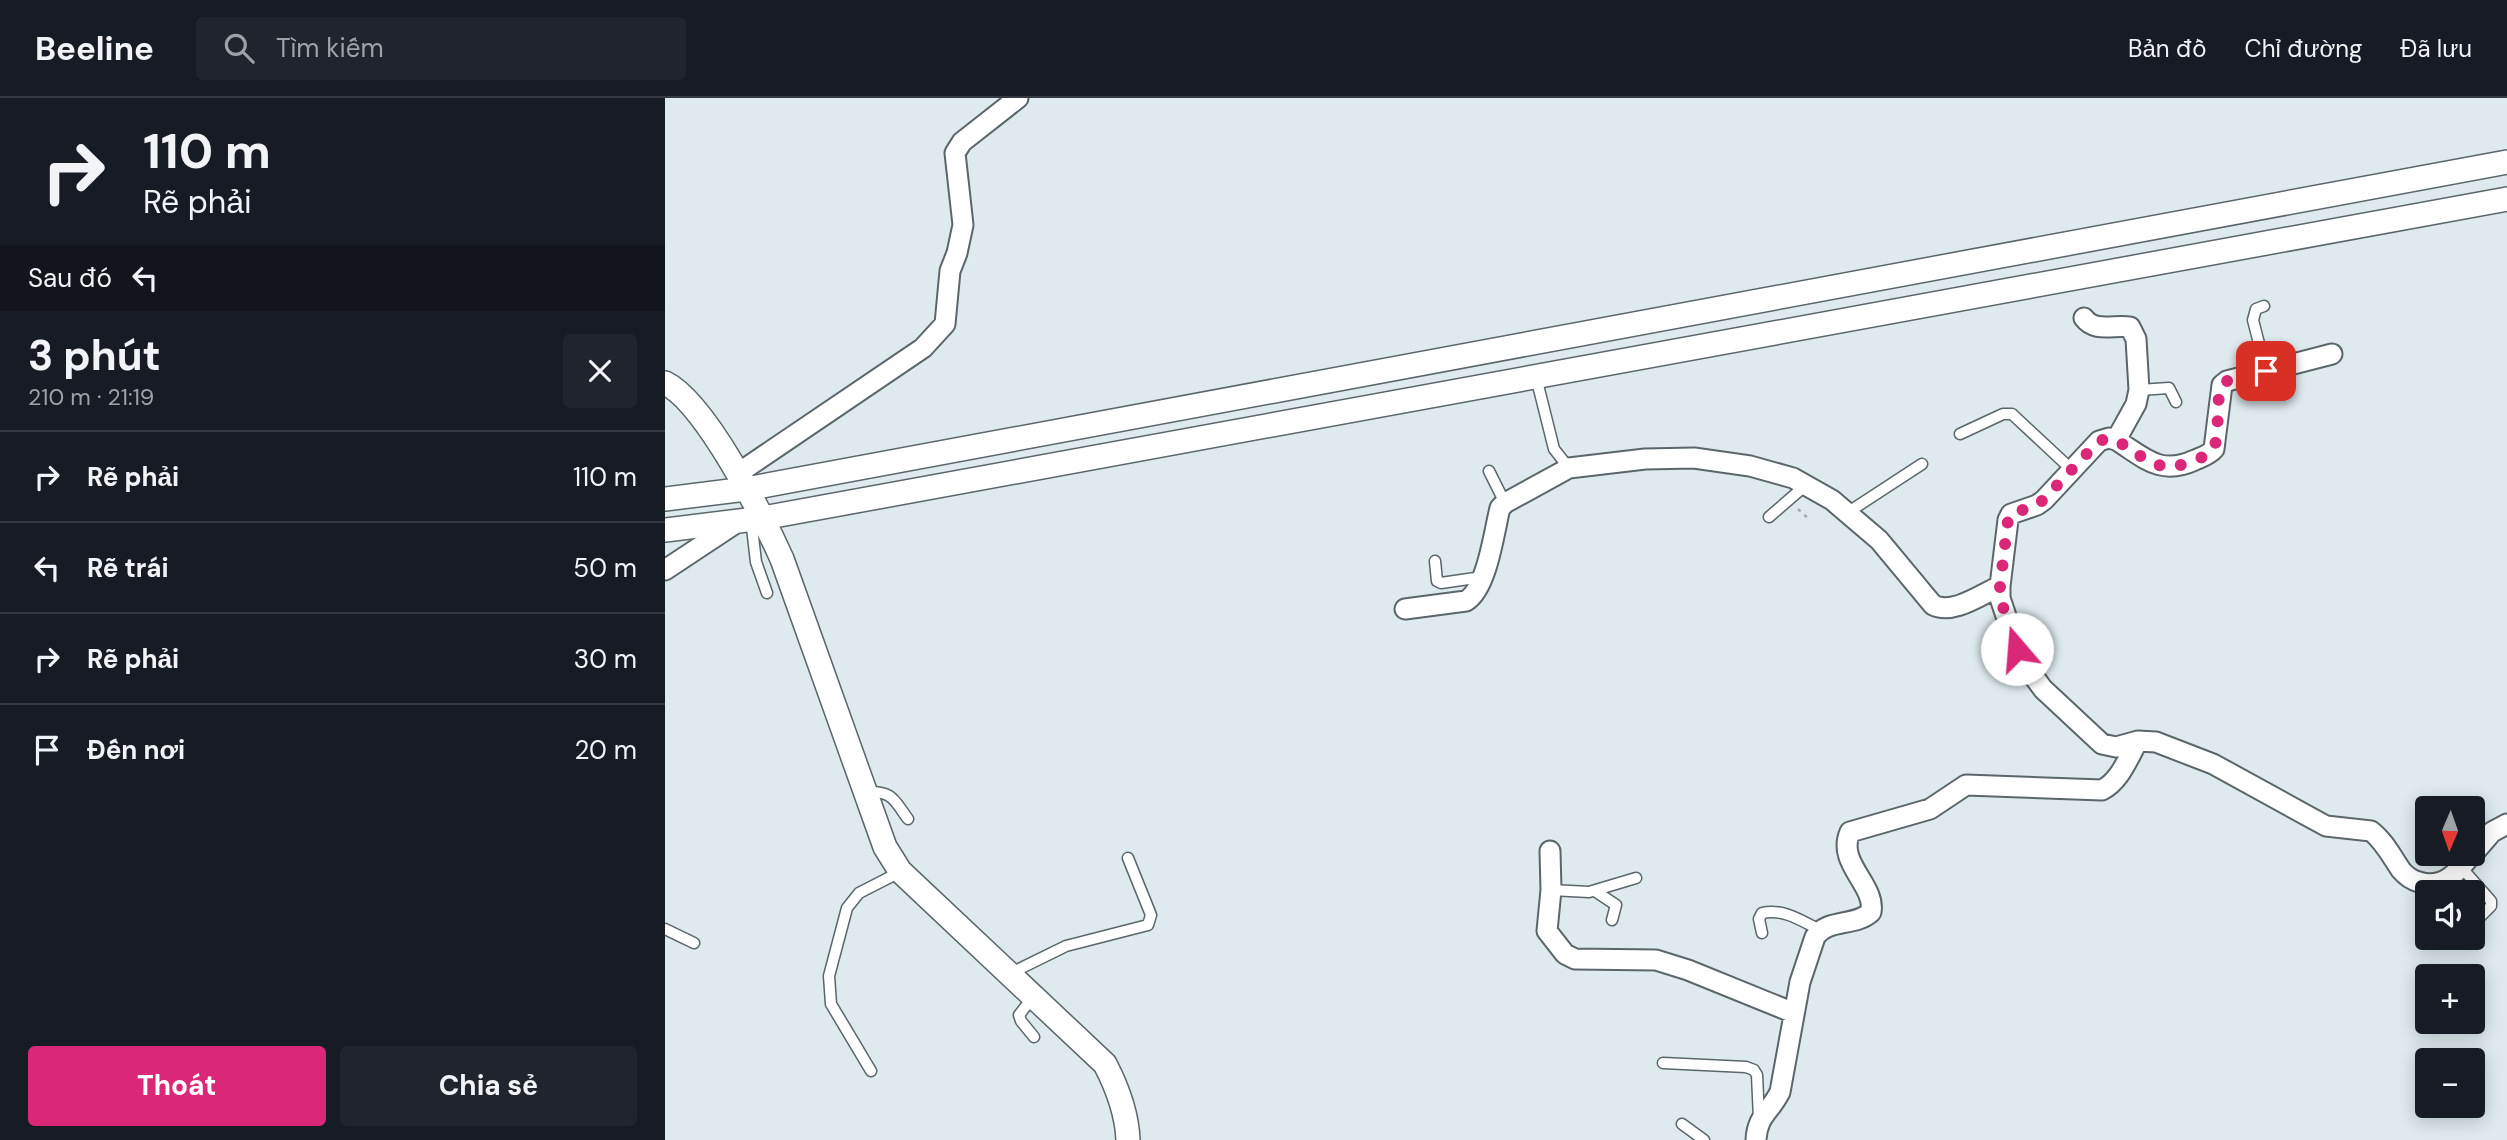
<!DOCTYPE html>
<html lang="vi">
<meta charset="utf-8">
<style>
body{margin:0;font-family:"DM Sans",sans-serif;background:#20242c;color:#f1f3f6;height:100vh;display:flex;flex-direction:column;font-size:26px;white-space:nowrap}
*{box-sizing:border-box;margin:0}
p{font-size:23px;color:#9ea1a6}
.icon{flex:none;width:38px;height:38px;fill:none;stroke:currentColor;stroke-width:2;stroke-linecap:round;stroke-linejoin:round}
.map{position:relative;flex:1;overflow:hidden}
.details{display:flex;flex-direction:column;background:#171b24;width:665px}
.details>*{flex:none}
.guide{background:#171b24;color:#f1f3f6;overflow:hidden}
.needle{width:46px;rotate:182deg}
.controls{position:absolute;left:1750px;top:698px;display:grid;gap:14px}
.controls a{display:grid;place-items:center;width:70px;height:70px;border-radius:7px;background:#171b24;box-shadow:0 4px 18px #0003;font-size:35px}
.pin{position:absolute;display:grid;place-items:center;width:60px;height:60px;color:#fff;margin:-30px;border-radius:14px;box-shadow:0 4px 10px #0006}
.me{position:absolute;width:77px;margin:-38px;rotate:342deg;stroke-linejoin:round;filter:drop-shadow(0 0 5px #0008)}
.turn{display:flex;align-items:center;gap:24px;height:147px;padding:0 28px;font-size:32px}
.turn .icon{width:91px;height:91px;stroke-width:2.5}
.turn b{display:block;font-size:49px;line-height:60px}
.then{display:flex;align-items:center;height:66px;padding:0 28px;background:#0003;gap:14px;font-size:26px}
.round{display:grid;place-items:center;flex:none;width:74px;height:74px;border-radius:7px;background:#20242c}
.summary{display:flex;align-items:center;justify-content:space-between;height:119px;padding:0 28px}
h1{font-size:42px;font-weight:700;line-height:52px}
.primary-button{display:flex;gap:14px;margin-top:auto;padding:14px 28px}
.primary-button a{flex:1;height:80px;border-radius:7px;background:#db2777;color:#fff;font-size:28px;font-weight:700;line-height:80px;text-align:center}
.primary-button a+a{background:#20242c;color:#f1f3f6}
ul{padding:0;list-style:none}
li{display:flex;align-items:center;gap:21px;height:91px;padding:0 28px;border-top:2px solid #363941}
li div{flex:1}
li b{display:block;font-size:26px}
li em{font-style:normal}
header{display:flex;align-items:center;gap:42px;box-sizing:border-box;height:98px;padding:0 35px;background:#171b24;border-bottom:2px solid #363941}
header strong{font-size:33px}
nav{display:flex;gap:38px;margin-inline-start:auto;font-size:24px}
.search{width:490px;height:63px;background:#20242c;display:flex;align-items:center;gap:18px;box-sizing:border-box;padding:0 24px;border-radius:7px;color:#9ea1a6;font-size:26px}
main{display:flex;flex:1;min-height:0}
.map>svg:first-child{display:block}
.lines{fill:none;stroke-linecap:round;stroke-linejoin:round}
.service-casing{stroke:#5b666a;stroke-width:13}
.minor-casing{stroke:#5b666a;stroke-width:23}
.tertiary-casing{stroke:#5b666a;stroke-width:26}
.path{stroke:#a2abae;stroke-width:2.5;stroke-dasharray:3.5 5;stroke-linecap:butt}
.service{stroke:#fff;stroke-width:10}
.minor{stroke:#fff;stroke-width:19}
.tertiary{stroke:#fff;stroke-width:23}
.route{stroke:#db2777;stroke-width:12;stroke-dasharray:0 21.6}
</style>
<header>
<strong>Beeline</strong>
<div class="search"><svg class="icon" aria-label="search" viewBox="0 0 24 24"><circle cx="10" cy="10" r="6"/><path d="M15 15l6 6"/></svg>Tìm kiếm</div>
<nav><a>Bản đồ</a><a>Chỉ đường</a><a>Đã lưu</a></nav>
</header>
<main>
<section class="details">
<div class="guide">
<div class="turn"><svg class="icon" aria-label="right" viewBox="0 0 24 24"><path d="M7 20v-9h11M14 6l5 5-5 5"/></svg><div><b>110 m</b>Rẽ phải</div></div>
<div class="then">Sau đó<svg class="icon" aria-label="left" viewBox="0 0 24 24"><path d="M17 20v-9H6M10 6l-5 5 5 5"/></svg></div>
</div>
<div class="summary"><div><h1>3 phút</h1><p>210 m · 21:19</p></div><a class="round"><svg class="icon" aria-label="close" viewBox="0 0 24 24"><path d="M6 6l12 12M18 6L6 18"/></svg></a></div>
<ul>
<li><svg class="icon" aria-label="right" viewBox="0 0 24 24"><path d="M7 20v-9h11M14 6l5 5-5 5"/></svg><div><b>Rẽ phải</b></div><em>110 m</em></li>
<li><svg class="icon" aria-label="left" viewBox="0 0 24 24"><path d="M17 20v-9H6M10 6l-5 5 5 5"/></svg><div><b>Rẽ trái</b></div><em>50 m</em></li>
<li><svg class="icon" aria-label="right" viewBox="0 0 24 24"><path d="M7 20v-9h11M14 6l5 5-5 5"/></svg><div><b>Rẽ phải</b></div><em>30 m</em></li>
<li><svg class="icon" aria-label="arrive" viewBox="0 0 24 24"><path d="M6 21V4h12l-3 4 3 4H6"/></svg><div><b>Đến nơi</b></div><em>20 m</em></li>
</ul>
<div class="primary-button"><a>Thoát</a><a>Chia sẻ</a></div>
</section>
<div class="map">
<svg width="1842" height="1042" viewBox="0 0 1842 1042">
<rect width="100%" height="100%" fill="#deeaee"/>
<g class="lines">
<defs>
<path id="service" d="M1599,208L1591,211L1588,222L1601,273
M871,279L889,351L904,370
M1474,292L1504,290L1511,304
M1295,336L1338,316H1347L1407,372
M824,373L840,405
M1182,415L1257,366
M1104,419L1141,387
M86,421L91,464L102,495
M770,463L772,483L776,485L817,479
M202,694C228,693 229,702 243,721
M1796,769L1826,803V808L1811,823
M886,792L924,794L971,780
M930,793L951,807L947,822
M0,831L29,845
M1097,835L1094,821L1097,815C1118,810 1137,823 1155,832
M344,876L401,848L483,827L486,817L463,760
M368,899L354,917L356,923L369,939
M998,965L1081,969L1089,972L1092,977L1094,1021
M206,973L166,906L164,878L182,810L194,795L235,774
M1017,1026L1039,1042"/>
<path id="minor" d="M1419,220C1430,235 1450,226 1465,229L1471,241L1474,292L1471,306L1451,342
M1667,256L1562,283L1557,287L1549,351C1544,357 1537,359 1530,362C1495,378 1480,360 1451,342L1444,340L1434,343L1379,402L1372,407L1346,416L1343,422L1335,488V500L1352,551L1356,561L1378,591L1437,646L1451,649L1473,643L1491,644L1548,666L1661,728L1706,733C1719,743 1727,759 1736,772C1741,778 1746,782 1754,784C1779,792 1793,773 1807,756
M72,376L258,250L280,226L285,173L292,155L298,127L290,55L297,44L353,0
M0,472L74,423
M740,511L801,503C822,491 829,434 835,410L840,405L904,370L980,361L1029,360L1085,368L1128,380L1167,402L1214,442L1268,507C1288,517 1315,497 1335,488
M885,753L886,792L882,833L900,856L910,861L991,862L1023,872L1129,915
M1808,756L1827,734L1842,726
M1091,1042C1092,1018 1105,1014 1115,994L1135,884L1150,839C1163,820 1190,829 1206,814C1211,787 1171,765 1185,734L1265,711L1301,687L1437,692C1455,683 1463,660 1473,643"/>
<path id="tertiary" d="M0,285C40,304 98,419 117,461L220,749L235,773L440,966C452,989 462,1016 463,1042
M0,401L81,391L1842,64
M0,432L98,420L1842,101"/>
</defs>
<!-- service casing -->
<use href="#service" class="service-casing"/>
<!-- minor casing -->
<use href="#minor" class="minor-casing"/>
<!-- tertiary casing -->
<use href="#tertiary" class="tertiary-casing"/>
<!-- path -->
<path class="path" d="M1133,411L1144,421"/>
<!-- service -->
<use href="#service" class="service"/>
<!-- minor -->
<use href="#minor" class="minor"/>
<!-- tertiary -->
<use href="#tertiary" class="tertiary"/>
</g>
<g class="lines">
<!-- route -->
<path class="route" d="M1352,551L1335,500V488L1343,422L1346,416L1372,407L1378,402L1434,343L1444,340L1451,342C1485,363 1494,379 1535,360C1542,357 1548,355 1550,347C1555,327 1550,306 1557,287L1562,283L1601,273"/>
</g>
</svg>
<div class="controls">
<a><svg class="needle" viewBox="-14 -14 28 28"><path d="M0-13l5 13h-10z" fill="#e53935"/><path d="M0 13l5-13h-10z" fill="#9ea1a6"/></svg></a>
<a><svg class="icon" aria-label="sound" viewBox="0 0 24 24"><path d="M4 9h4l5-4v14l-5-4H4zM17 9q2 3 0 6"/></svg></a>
<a>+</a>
<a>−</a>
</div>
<div class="pin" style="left:1601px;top:273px;background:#d93025"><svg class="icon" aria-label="arrive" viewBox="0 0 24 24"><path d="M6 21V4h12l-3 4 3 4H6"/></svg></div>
<svg class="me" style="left:1352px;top:551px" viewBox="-20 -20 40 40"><circle r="19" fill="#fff"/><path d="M0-13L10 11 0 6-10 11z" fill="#db2777"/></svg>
</div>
</main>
